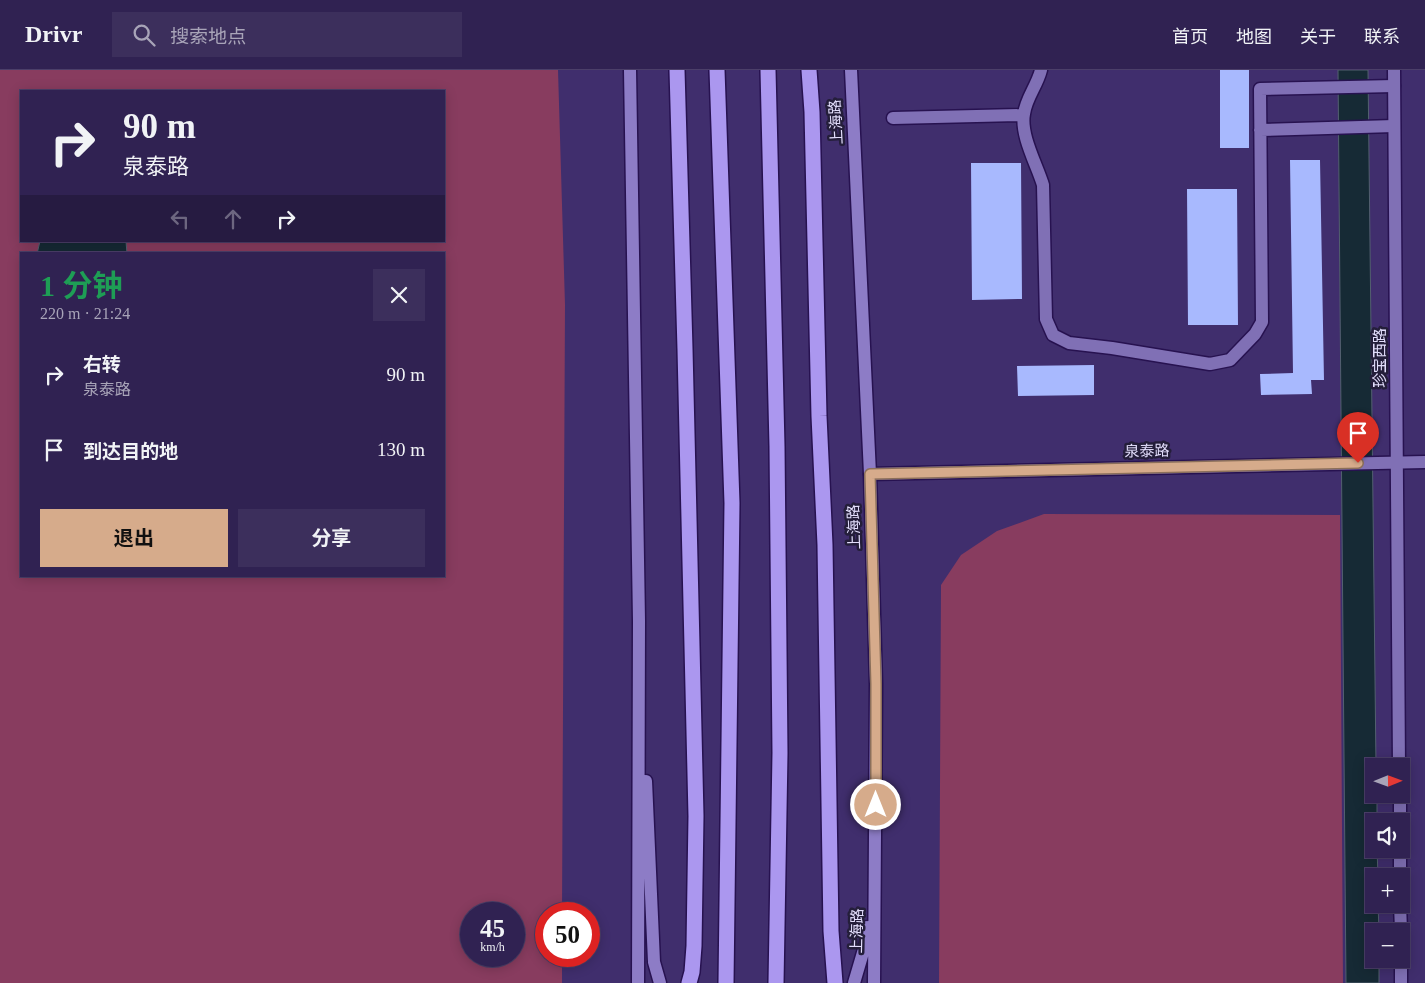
<!DOCTYPE html>
<html lang="zh">
<meta charset="utf-8">
<style>
body{margin:0;font-family:"Times New Roman","Noto Sans SC",serif;background:#3c2f5c;color:#f1f3f6;height:100vh;display:flex;flex-direction:column;font-size:19px;white-space:nowrap}
*{box-sizing:border-box;margin:0}
p{font-size:16px;color:#a8a4b8}
.icon{flex:none;width:28px;height:28px;fill:none;stroke:currentColor;stroke-width:2;stroke-linecap:round;stroke-linejoin:round}
.map{position:relative;flex:1;overflow:hidden}
.details{position:absolute;left:20px;top:182px;width:425px;height:325px;display:flex;flex-direction:column;background:#302252;border-radius:0px;box-shadow:0 2px 12px #0003,0 0 0 1px #4b3f69}
.details>*{flex:none}
.hud{position:absolute;left:20px;top:20px;width:425px;height:152px;border-radius:0px;box-shadow:0 2px 12px #0003,0 0 0 1px #4b3f69;background:#302252;color:#f1f3f6;overflow:hidden}
.needle{width:32px;rotate:89deg}
.buttons{position:absolute;left:1365px;top:688px;display:grid;gap:10px}
.buttons a{display:grid;place-items:center;width:45px;height:45px;border-radius:0px;background:#302252;box-shadow:0 2px 12px #0003,0 0 0 1px #4b3f69;font-size:25px}
.speed{position:absolute;left:460px;top:832px;display:flex;gap:10px;font-size:25px;font-weight:700;text-align:center}
.speed>*{display:grid;place-content:center;width:65px;height:65px;border-radius:50%;background:#302252;box-shadow:0 2px 12px #0003,0 0 0 1px #4b3f69;line-height:1}
.speed small{font-size:12px;font-weight:400}
.speed .limit{border:8px solid #d22;background:#fff;color:#111}
.pin{position:absolute;display:grid;place-items:center;width:42px;height:42px;color:#fff;margin:-51px -21px;border-radius:50% 50% 50% 0;rotate:-45deg;box-shadow:0 0 5px #0007}
.pin .icon{rotate:45deg}
.me{position:absolute;width:55px;margin:-28px;rotate:0deg;stroke-linejoin:round;filter:drop-shadow(0 0 4px #0008)}
.turn{display:flex;align-items:center;gap:18px;height:105px;padding:0 20px;font-size:22px}
.turn .icon{width:65px;height:65px;stroke-width:2.5}
.turn b{display:block;font-size:35px;line-height:42px}
.lanes{display:flex;align-items:center;height:48px;padding:0 20px;background:#0003;justify-content:center;gap:25px;direction:ltr}
.lanes .off{opacity:.35}
.round{display:grid;place-items:center;flex:none;width:52px;height:52px;border-radius:0px;background:#3c2f5c}
.head{display:flex;align-items:center;justify-content:space-between;height:85px;padding:0 20px}
h1{font-size:30px;font-weight:700;line-height:38px;color:#1e9e55}
.primary-button{display:flex;gap:10px;margin-top:auto;padding:10px 20px}
.primary-button a{flex:1;height:58px;border-radius:0px;background:#d6ab8b;color:#111;font-size:20px;font-weight:700;line-height:58px;text-align:center}
.primary-button a+a{background:#3c2f5c;color:#f1f3f6}
ul{padding:0;list-style:none}
li{display:flex;align-items:center;gap:15px;height:75px;padding:0 20px}
li div{flex:1}
li b{display:block;font-size:19px}
li em{font-style:normal}
header{display:flex;align-items:center;gap:30px;box-sizing:border-box;height:70px;padding:0 25px;background:#302252;border-bottom:1px solid #4b3f69}
header strong{font-size:24px}
nav{display:flex;gap:28px;margin-inline-start:auto;font-size:18px}
.search{width:350px;height:45px;background:#3c2f5c;display:flex;align-items:center;gap:12px;box-sizing:border-box;padding:0 18px;border-radius:0px;color:#a8a4b8;font-size:19px}
.map>svg:first-child{display:block}
.green{fill:#883c5f;fill-rule:evenodd}
.water{fill:#162a35;stroke:#536070}
.building{fill:#a8b9fe}
.lines{fill:none;stroke-linecap:round;stroke-linejoin:round}
.lane-casing{stroke:#271250;stroke-width:15}
.street-casing{stroke:#271250;stroke-width:15}
.secondary-casing{stroke:#271250;stroke-width:15}
.highway-casing{stroke:#271250;stroke-width:18}
.lane{stroke:#8070b5;stroke-width:12}
.street{stroke:#8070b5;stroke-width:12}
.secondary{stroke:#8d7cc6;stroke-width:12}
.highway{stroke:#ab97ef;stroke-width:15}
.route-casing{stroke:#8b6f5a;stroke-width:12}
.route{stroke:#d6ab8b;stroke-width:9}
.labels{text-anchor:middle;dominant-baseline:central;stroke-width:5;stroke-linejoin:round;paint-order:stroke}
.street-label{font-size:15px;fill:#e2ddfb;stroke:#241e3a}
</style>
<header>
<strong>Drivr</strong>
<div class="search"><svg class="icon" aria-label="search" viewBox="0 0 24 24"><circle cx="10" cy="10" r="6"/><path d="M15 15l6 6"/></svg>搜索地点</div>
<nav><a>首页</a><a>地图</a><a>关于</a><a>联系</a></nav>
</header>
<div class="map">
<svg width="1425" height="913" viewBox="0 0 1425 913">
<rect width="100%" height="100%" fill="#402e6d"/>
<!-- green -->
<path class="green" d="M0,0H558L565,235L562,844H546V886H562V913H0ZM21,21H444V171H21ZM21,184H444V506H21ZM471,844H514V886H471Z
M1044,444L1340,445L1343,913H939L941,515L961,485L997,461Z"/>
<!-- water -->
<path class="water" d="M1338,0H1368L1376,696H1374V724H1377V751H1374V779H1377L1378,806H1374V834H1378L1379,861H1374V889H1379V913H1346Z
M40,171H126L127,184H37Z"/>
<!-- building -->
<path class="building" d="M1220,0H1249V78H1220Z
M1290,90H1320L1324,310H1311L1312,324L1261,325L1260,304L1293,303Z
M971,93H1021L1022,229L972,230Z
M1187,119H1237L1238,255H1188Z
M1094,295V325L1018,326L1017,296Z"/>
<g class="lines">
<defs>
<path id="lane" d="M1041,0C1037,16 1026,28 1024,44C1020,65 1037,95 1043,115L1046,249L1053,265L1069,273L1112,278L1210,294L1230,290L1255,264L1262,252L1260,19L1394,16
M893,48L1023,45
M1260,60L1394,56"/>
<path id="street" d="M1394,0L1399,696
M870,404L1425,392
M1400,724V751
M1400,779V806
M1400,834L1401,861
M1401,889V913"/>
<path id="secondary" d="M630,0L639,551L638,913
M851,0L870,404L876,614L874,913
M646,711L654,892L660,913
M854,913L867,869V857"/>
<path id="highway" d="M677,0L685,279L696,746L694,876L692,902L689,913
M717,0L732,433L726,913
M768,0L777,376L780,683L776,913
M809,0L812,42L819,346L825,475L831,861L835,913"/>
</defs>
<!-- lane casing -->
<use href="#lane" class="lane-casing"/>
<!-- street casing -->
<use href="#street" class="street-casing"/>
<!-- secondary casing -->
<use href="#secondary" class="secondary-casing"/>
<!-- highway casing -->
<use href="#highway" class="highway-casing"/>
<!-- lane -->
<use href="#lane" class="lane"/>
<!-- street -->
<use href="#street" class="street"/>
<!-- secondary -->
<use href="#secondary" class="secondary"/>
<!-- highway -->
<use href="#highway" class="highway"/>
</g>
<g class="lines">
<defs>
<path id="route" d="M876,735V614L870,404L1358,393"/>
</defs>
<!-- route casing -->
<use href="#route" class="route-casing"/>
<!-- route -->
<use href="#route" class="route"/>
</g>
<g class="labels">
<!-- street labels -->
<g class="street-label">
<text transform="translate(836 52) rotate(-93)">上海路</text>
<text transform="translate(1380 288) rotate(-90)">珍宝西路</text>
<text transform="translate(1147 381) rotate(-1)">泉泰路</text>
<text transform="translate(854 457) rotate(-92)">上海路</text>
<text transform="translate(857 861) rotate(-89)">上海路</text>
</g>
</g>
</svg>
<div class="buttons">
<a><svg class="needle" viewBox="-14 -14 28 28"><path d="M0-13l5 13h-10z" fill="#e53935"/><path d="M0 13l5-13h-10z" fill="#a8a4b8"/></svg></a>
<a><svg class="icon" aria-label="sound" viewBox="0 0 24 24"><path d="M4 9h4l5-4v14l-5-4H4zM17 9q2 3 0 6"/></svg></a>
<a>+</a>
<a>−</a>
</div>
<div class="speed"><div>45<small>km/h</small></div><div class="limit">50</div></div>
<div class="pin" style="left:1358px;top:393px;background:#d93025"><svg class="icon" aria-label="arrive" viewBox="0 0 24 24"><path d="M6 21V4h12l-3 4 3 4H6"/></svg></div>
<svg class="me" style="left:876px;top:735px" viewBox="-20 -20 40 40"><circle r="17" fill="#d6ab8b" stroke="#fff" stroke-width="3"/><path d="M0-11L8 9 0 5-8 9z" fill="#fff"/></svg>
<div class="hud">
<div class="turn"><svg class="icon" aria-label="right" viewBox="0 0 24 24"><path d="M7 20v-9h11M14 6l5 5-5 5"/></svg><div><b>90 m</b>泉泰路</div></div>
<div class="lanes"><svg class="icon off" aria-label="left" viewBox="0 0 24 24"><path d="M17 20v-9H6M10 6l-5 5 5 5"/></svg><svg class="icon off" aria-label="ahead" viewBox="0 0 24 24"><path d="M12 20V5M6 11l6-6 6 6"/></svg><svg class="icon" aria-label="right" viewBox="0 0 24 24"><path d="M7 20v-9h11M14 6l5 5-5 5"/></svg></div>
</div>
<section class="details">
<div class="head"><div><h1>1 分钟</h1><p>220 m · 21:24</p></div><a class="round"><svg class="icon" aria-label="close" viewBox="0 0 24 24"><path d="M6 6l12 12M18 6L6 18"/></svg></a></div>
<ul>
<li><svg class="icon" aria-label="right" viewBox="0 0 24 24"><path d="M7 20v-9h11M14 6l5 5-5 5"/></svg><div><b>右转</b><p>泉泰路</p></div><em>90 m</em></li>
<li><svg class="icon" aria-label="arrive" viewBox="0 0 24 24"><path d="M6 21V4h12l-3 4 3 4H6"/></svg><div><b>到达目的地</b></div><em>130 m</em></li>
</ul>
<div class="primary-button"><a>退出</a><a>分享</a></div>
</section>
</div>
